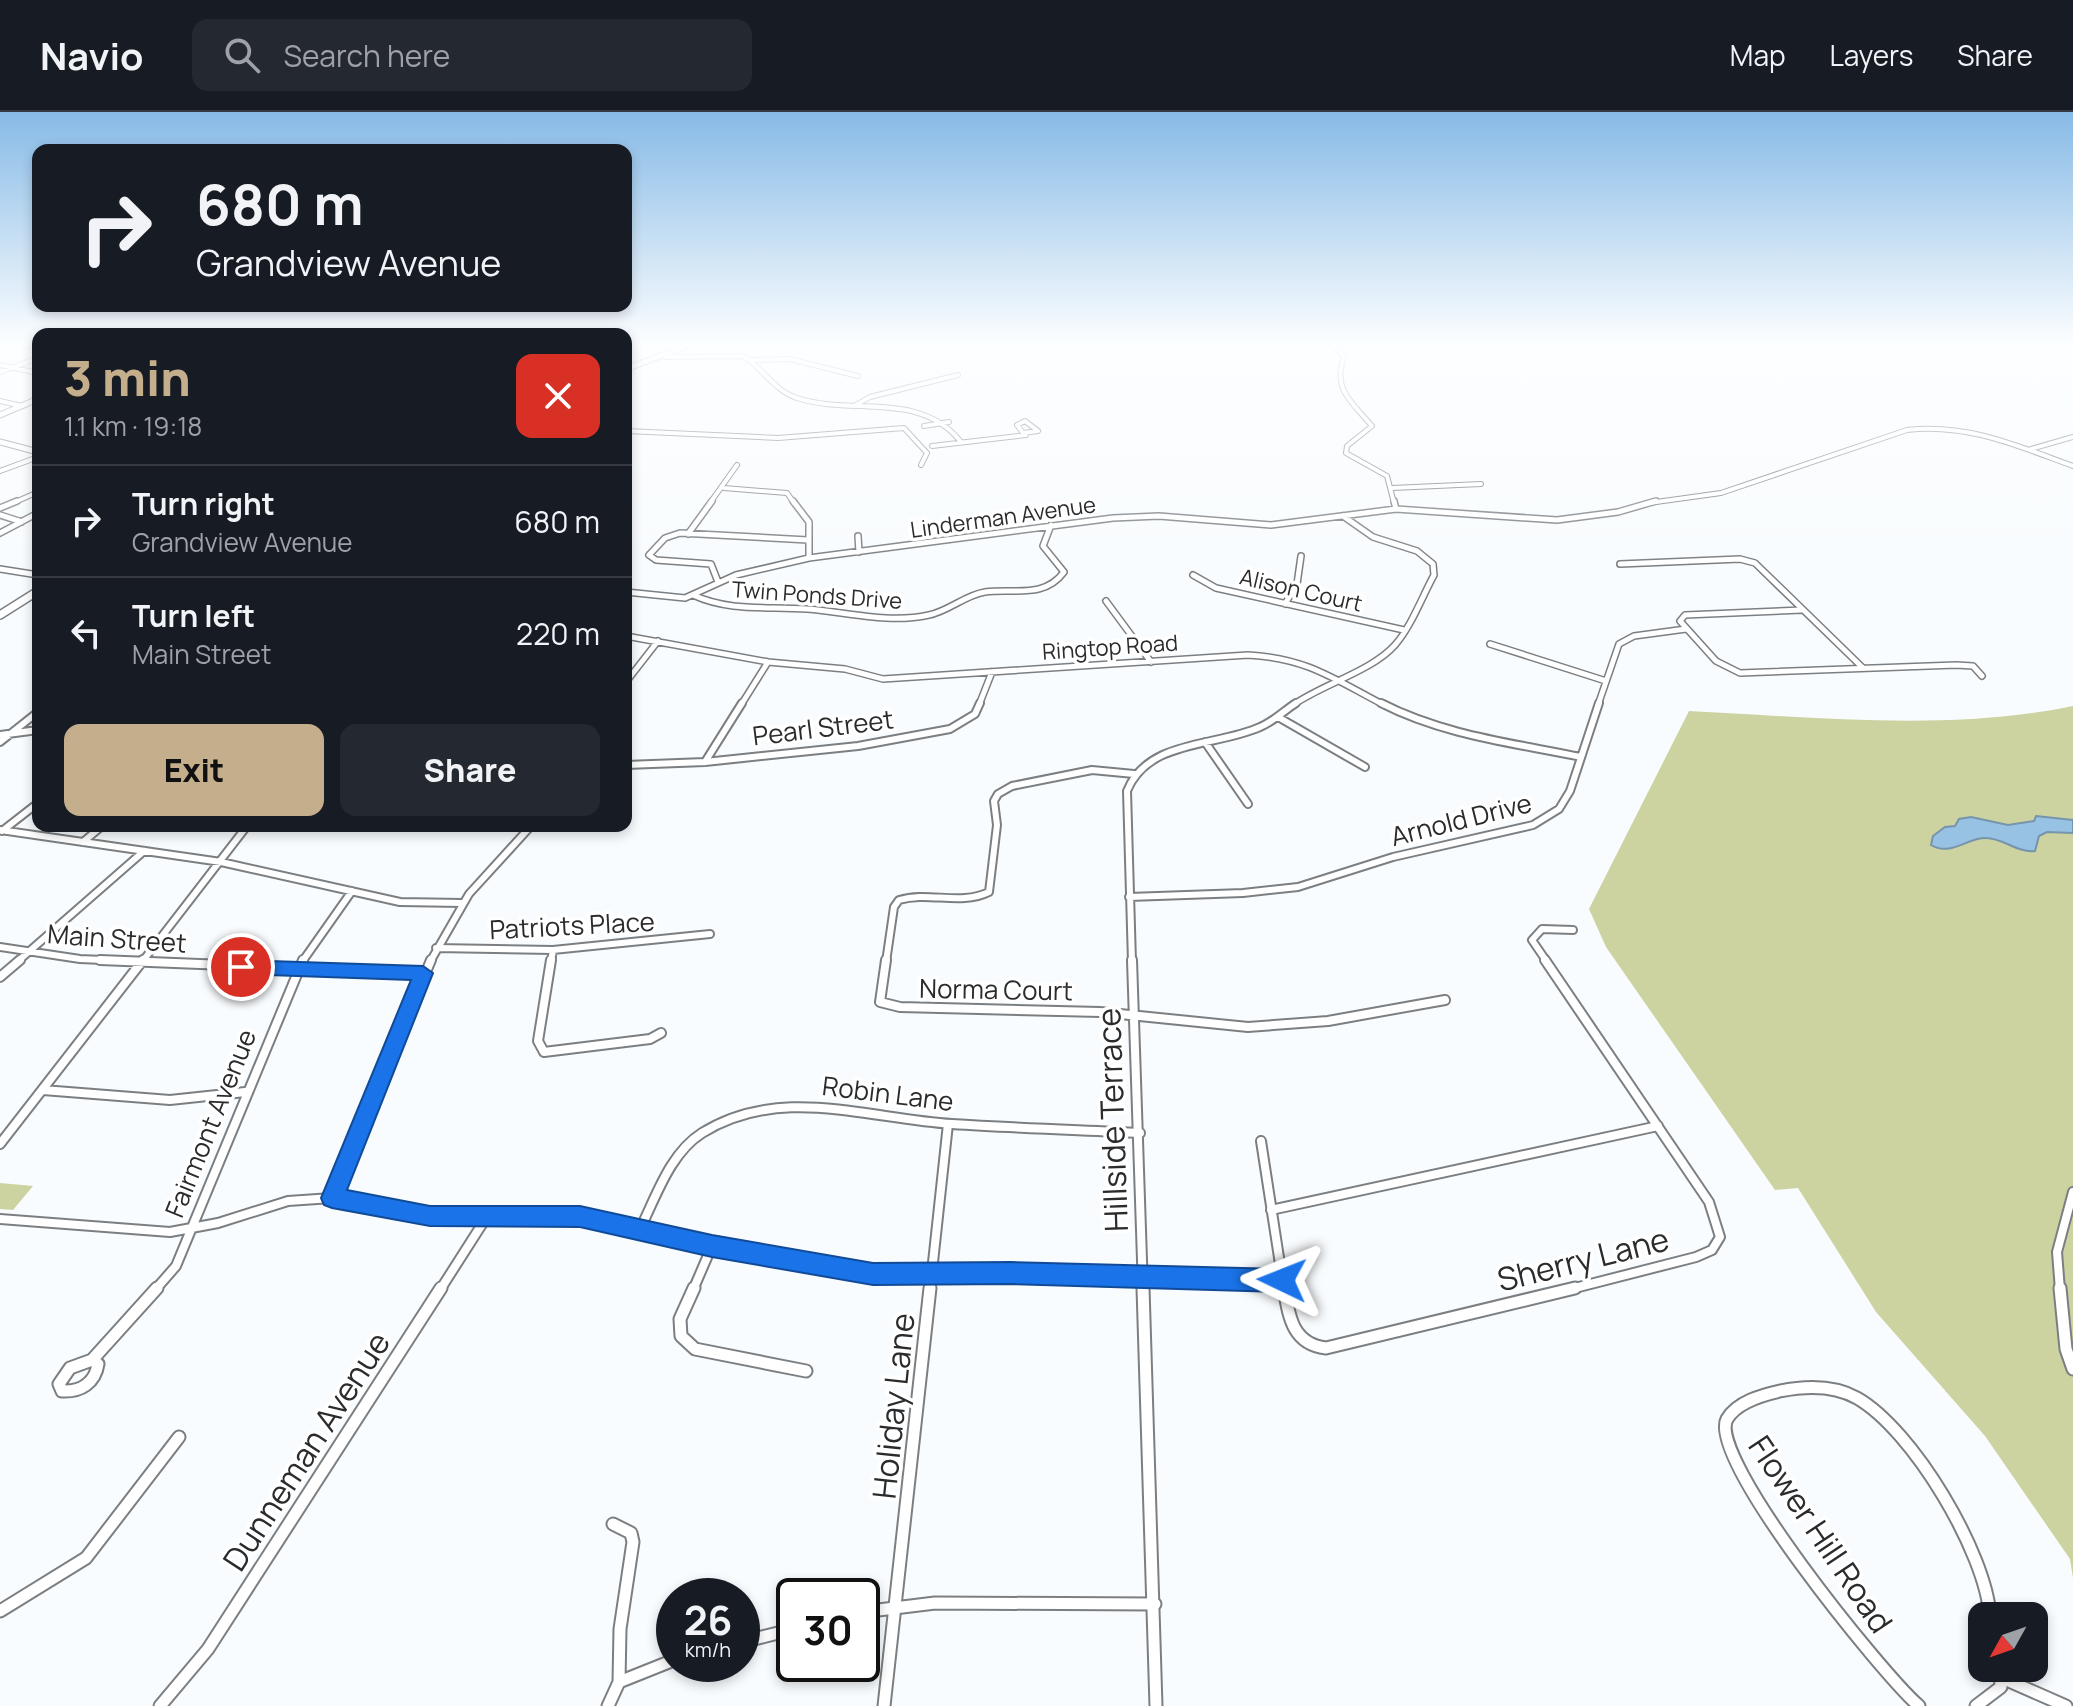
<!DOCTYPE html>
<meta charset="utf-8">
<style>
body{margin:0;font-family:Manrope,sans-serif;background:#242831;color:#f1f3f6;height:100vh;display:flex;flex-direction:column;font-size:30px;white-space:nowrap}
*{box-sizing:border-box;margin:0}
p{font-size:26px;color:#9ea1a6}
.icon{flex:none;width:44px;height:44px;fill:none;stroke:currentColor;stroke-width:2;stroke-linecap:round;stroke-linejoin:round}
.map{position:relative;flex:1;overflow:hidden}
.drawer{position:absolute;left:32px;top:216px;width:600px;height:504px;display:flex;flex-direction:column;background:#171b24;border-radius:16px;box-shadow:0 4px 12px #0003}
.drawer>*{flex:none}
.guide{position:absolute;left:32px;top:32px;width:600px;height:168px;border-radius:16px;box-shadow:0 4px 12px #0003;background:#171b24;color:#f1f3f6;overflow:hidden}
.needle{width:52px;rotate:230deg}
.fabs{position:absolute;left:1968px;top:1490px;display:grid;gap:16px}
.fabs a{display:grid;place-items:center;width:80px;height:80px;border-radius:16px;background:#171b24;box-shadow:0 4px 12px #0003;font-size:40px}
.speed{position:absolute;left:656px;top:1466px;display:flex;gap:16px;font-size:40px;font-weight:700;text-align:center}
.speed>*{display:grid;place-content:center;width:104px;height:104px;border-radius:50%;background:#171b24;box-shadow:0 4px 12px #0003;line-height:1}
.speed small{font-size:20px;font-weight:400}
.speed .limit{border:4px solid #111;border-radius:12px;background:#fff;color:#111}
.pin{position:absolute;display:grid;place-items:center;width:68px;height:68px;color:#fff;margin:-34px;border:4px solid #fff;border-radius:50%;box-shadow:0 2px 8px #0007}
.me{position:absolute;width:88px;margin:-44px;rotate:272deg;stroke-linejoin:round;filter:drop-shadow(0 0 6px #0008)}
.turn{display:flex;align-items:center;gap:28px;height:168px;padding:0 32px;font-size:36px}
.turn .icon{width:104px;height:104px;stroke-width:2.5}
.turn b{display:block;font-size:56px;line-height:68px}
.round{display:grid;place-items:center;flex:none;width:84px;height:84px;border-radius:16px;background:#242831}
.headline{display:flex;align-items:center;justify-content:space-between;height:136px;padding:0 32px}
h1{font-size:48px;font-weight:800;line-height:60px;color:#c4ae8c}
.button{display:flex;gap:16px;margin-top:auto;padding:16px 32px}
.button a{flex:1;height:92px;border-radius:16px;background:#c4ae8c;color:#111;font-size:32px;font-weight:800;line-height:92px;text-align:center}
.button a+a{background:#242831;color:#f1f3f6}
ul{padding:0;list-style:none}
li{display:flex;align-items:center;gap:24px;height:112px;padding:0 32px;border-top:2px solid #363941}
li div{flex:1}
li b{display:block;font-size:30px}
li em{font-style:normal}
header{display:flex;align-items:center;gap:48px;box-sizing:border-box;height:112px;padding:0 40px;background:#171b24;border-bottom:2px solid #363941}
header strong{font-size:38px}
nav{display:flex;gap:44px;margin-inline-start:auto;font-size:28px}
.search{width:560px;height:72px;background:#242831;display:flex;align-items:center;gap:20px;box-sizing:border-box;padding:0 28px;border-radius:16px;color:#9ea1a6;font-size:30px}
.map>svg:first-child{display:block}
.green{fill:#cdd2a1}
.water{fill:#97c2e3;stroke:#7695ac;stroke-width:2}
.lines{fill:none;stroke-linecap:round;stroke-linejoin:round}
.minor-far4-casing{stroke:#7c7f82;stroke-width:6}
.minor-far3-casing{stroke:#7c7f82;stroke-width:8}
.minor-far2-casing{stroke:#7c7f82;stroke-width:10}
.minor-far1-casing{stroke:#7c7f82;stroke-width:12}
.minor-casing{stroke:#7c7f82;stroke-width:15}
.major-far1-casing{stroke:#7c7f82;stroke-width:7}
.major-casing{stroke:#7c7f82;stroke-width:10}
.minor-far4{stroke:#fff;stroke-width:4}
.minor-far3{stroke:#fff;stroke-width:5}
.minor-far2{stroke:#fff;stroke-width:6}
.minor-far1{stroke:#fff;stroke-width:8}
.minor{stroke:#fff;stroke-width:11}
.major-far1{stroke:#fff;stroke-width:5}
.major{stroke:#fff;stroke-width:7}
.route{fill:#1a73e8;stroke:#114b97;stroke-width:2}
.labels{text-anchor:middle;dominant-baseline:central;stroke-width:7;stroke-linejoin:round;paint-order:stroke}
.far-street-label{font-size:22px;fill:#2a2b2c;stroke:#fff}
.street-label{font-size:26px;fill:#2a2b2c;stroke:#fff}
.near-street-label{font-size:32px;fill:#2a2b2c;stroke:#fff}
</style>
<header>
<strong>Navio</strong>
<div class="search"><svg class="icon" aria-label="search" viewBox="0 0 24 24"><circle cx="10" cy="10" r="6"/><path d="M15 15l6 6"/></svg>Search here</div>
<nav><a>Map</a><a>Layers</a><a>Share</a></nav>
</header>
<div class="map">
<svg width="2073" height="1594" viewBox="0 0 2073 1594">
<rect width="100%" height="100%" fill="#f9fcfe"/>
<!-- green -->
<path class="green" d="M2073,594V1466L2070,1447L1985,1324L1876,1200L1798,1076L1775,1078L1606,835L1589,797L1689,599C1815,605 1949,620 2073,594Z
M0,1071L33,1074L13,1098L0,1097Z"/>
<!-- water -->
<path class="water" d="M2036,704L2073,708V721L2047,720L2039,724L2035,739C2017,741 2003,726 1986,726C1968,725 1951,745 1931,733L1933,724L1945,715L1955,714L1959,707L1971,705L2008,713L2034,709Z"/>
<g class="lines">
<defs>
<path id="minor-far4" d="M1332,231L1344,245C1332,278 1352,290 1372,314L1347,334L1346,341L1387,364L1394,391
M0,234L19,231L38,235
M665,245L743,244C763,256 773,278 797,286C853,304 920,278 961,330
M751,248L790,247L858,264
M0,253L38,261
M0,260L38,246
M0,289L22,294
M854,294L870,285L958,263
M1025,309L1038,319L1023,321L1017,313Z
M924,314L949,310
M626,319L778,326L904,316L927,341L921,353
M932,334L1026,323
M2031,337L2073,325
M0,359L38,345
M724,376L787,381L794,391
M1392,376L1481,372
M13,391L38,380
M710,391L737,353
M1649,391L1721,381L1907,318C1967,311 2018,334 2073,354"/>
<path id="minor-far3" d="M793,389L809,410V446
M1394,389L1396,397
M0,396L17,389
M0,403L22,410
M0,421L38,401
M688,422L712,389
M858,424L859,440
M1620,452L1740,447L1755,451L1863,556
M0,457L38,463
M1193,463L1216,476L1404,518
M718,470L711,452L656,448L649,443L665,426L680,421L808,428
M626,480L685,486L736,463L809,446L1113,406L1159,404L1271,413L1396,397L1557,408L1618,400L1656,389
M693,483C730,500 768,494 807,497C847,500 888,512 929,503C949,499 965,483 985,480C1014,476 1044,487 1064,460L1043,434L1051,413
M1106,489L1151,550
M1285,492L1297,472L1301,444
M1802,498L1685,503L1680,509L1716,549L1740,561L1956,553L1973,554L1982,564
M626,524L768,550L845,557L883,567L1248,543C1307,546 1334,567 1384,593
M1490,532L1606,569
M626,570L658,529
M741,593L768,550
M979,593L992,560
M1293,593C1323,572 1372,559 1395,533C1411,515 1422,485 1434,463L1433,452L1417,439L1373,425L1343,404
M1598,593L1619,532L1634,524L1686,517"/>
<path id="minor-far2" d="M1381,591C1443,623 1513,631 1581,645
M1278,605L1365,655
M0,623L38,618
M0,630L38,600
M1205,630L1248,692
M705,650L742,591
M626,653L705,650L858,634L950,617L975,602L980,591
M0,718L221,750L400,790L462,791
M2,719L38,691
M83,730L102,714
M1129,785L1243,781L1298,775L1393,745L1533,713L1559,697L1570,679L1599,591
M0,835L80,847L149,850
M436,836L553,838L710,822
M17,850L144,739
M142,850L247,714
M302,850L352,779
M430,850L469,782L531,714
M551,850L553,838
M886,850L894,795L899,788C929,779 960,794 989,780L997,713L994,689L998,682L1012,674L1092,658L1134,662
M1132,850L1127,679C1148,627 1216,635 1260,615C1273,610 1285,598 1296,591
M1547,850L1532,828L1542,817L1573,818"/>
<path id="minor-far1" d="M100,848L423,861
M551,848L538,929L544,940L650,927L661,921
M886,848L880,890L900,895L1100,900L1248,915L1328,909L1445,888
M1132,848L1143,1178
M1545,848L1709,1090L1720,1125L1712,1138L1696,1145L1567,1178
M0,865L20,848
M43,978L170,988L245,980
M1261,1029L1284,1178
M0,1032L143,848
M332,1086L431,848
M1271,1098L1658,1014
M0,1107L170,1120L218,1111L288,1089L332,1086L430,1104L580,1105L712,1134L873,1162L1011,1161L1282,1168
M640,1117C656,1085 670,1041 702,1021C780,972 868,1007 952,1012C1014,1016 1077,1018 1140,1021
M155,1178L176,1154L303,848
M440,1178L486,1106
M693,1178L712,1134
M930,1178L948,1012
M2060,1178L2057,1140L2073,1080"/>
<path id="minor" d="M694,1176L680,1207L681,1224L695,1237L806,1259
M1143,1176L1156,1594
M1284,1176C1289,1204 1292,1232 1326,1236L1575,1176
M2060,1176L2066,1237L2073,1257
M92,1248L157,1176
M92,1248L98,1252C95,1271 81,1280 62,1279L59,1272L70,1256Z
M0,1499L86,1446L179,1325
M862,1500L935,1491L1155,1492
M742,1530L794,1517
M2002,1566L2066,1594
M619,1570L674,1548
M160,1594L208,1537L441,1176
M608,1594L619,1570L620,1517L633,1430L631,1421L613,1412
M884,1594L930,1176
M1919,1594C1883,1563 1706,1345 1727,1307C1737,1290 1762,1283 1780,1279C1805,1274 1834,1273 1857,1286C1913,1318 1986,1441 1990,1504
M1976,1594L2001,1575L2000,1556"/>
<path id="major-far1" d="M626,257L694,231
M0,303L38,287
M0,330L38,340"/>
<path id="major" d="M0,503L38,479"/>
</defs>
<!-- minor-far4 casing -->
<use href="#minor-far4" class="minor-far4-casing"/>
<!-- minor-far3 casing -->
<use href="#minor-far3" class="minor-far3-casing"/>
<!-- minor-far2 casing -->
<use href="#minor-far2" class="minor-far2-casing"/>
<!-- minor-far1 casing -->
<use href="#minor-far1" class="minor-far1-casing"/>
<!-- minor casing -->
<use href="#minor" class="minor-casing"/>
<!-- major-far1 casing -->
<use href="#major-far1" class="major-far1-casing"/>
<!-- major casing -->
<use href="#major" class="major-casing"/>
<!-- minor-far4 -->
<use href="#minor-far4" class="minor-far4"/>
<!-- minor-far3 -->
<use href="#minor-far3" class="minor-far3"/>
<!-- minor-far2 -->
<use href="#minor-far2" class="minor-far2"/>
<!-- minor-far1 -->
<use href="#minor-far1" class="minor-far1"/>
<!-- minor -->
<use href="#minor" class="minor"/>
<!-- major-far1 -->
<use href="#major-far1" class="major-far1"/>
<!-- major -->
<use href="#major" class="major"/>
</g>
<!-- sky -->
<linearGradient id="sky" x2="0" y2="1"><stop stop-color="#87bae6"/><stop offset="0.51" stop-color="#fcfeff"/><stop offset="1" stop-color="#fcfeff" stop-opacity="0"/></linearGradient>
<rect width="2073" height="454" fill="url(#sky)"/>
<!-- route -->
<path class="route" d="M241,848L423,854L433,861L347,1078L430,1094H580L712,1123L873,1151L1011,1150L1282,1157L1291,1160L1294,1168L1291,1176L1282,1180L1011,1172L873,1173L712,1145L580,1115L430,1114L332,1096L324,1093L321,1086L411,868L241,862L231,855Z"/>
<g class="labels">
<!-- far-street labels -->
<g class="far-street-label">
<text transform="translate(1003 405) rotate(-8)">Linderman Avenue</text>
<text transform="translate(1301 478) rotate(13)">Alison Court</text>
<text transform="translate(817 483) rotate(4)">Twin Ponds Drive</text>
<text transform="translate(1110 535) rotate(-4)">Ringtop Road</text>
</g>
<!-- street labels -->
<g class="street-label">
<text transform="translate(823 615) rotate(-7)">Pearl Street</text>
<text transform="translate(1461 707) rotate(-14)">Arnold Drive</text>
<text transform="translate(572 813) rotate(-3)">Patriots Place</text>
<text transform="translate(117 826) rotate(4)">Main Street</text>
<text transform="translate(996 877) rotate(1)">Norma Court</text>
<text transform="translate(888 981) rotate(7)">Robin Lane</text>
<text transform="translate(210 1011) rotate(-68)">Fairmont Avenue</text>
</g>
<!-- near-street labels -->
<g class="near-street-label">
<text transform="translate(1112 1008) rotate(-92)">Hillside Terrace</text>
<text transform="translate(1583 1147) rotate(-14)">Sherry Lane</text>
<text transform="translate(893 1294) rotate(-84)">Holiday Lane</text>
<text transform="translate(306 1339) rotate(-57)">Dunneman Avenue</text>
<text transform="translate(1821 1422) rotate(56)">Flower Hill Road</text>
</g>
</g>
</svg>
<div class="fabs">
<a><svg class="needle" viewBox="-14 -14 28 28"><path d="M0-13l5 13h-10z" fill="#e53935"/><path d="M0 13l5-13h-10z" fill="#9ea1a6"/></svg></a>
</div>
<div class="speed"><div>26<small>km/h</small></div><div class="limit">30</div></div>
<div class="pin" style="left:241px;top:855px;background:#d93025"><svg class="icon" aria-label="arrive" viewBox="0 0 24 24"><path d="M6 21V4h12l-3 4 3 4H6"/></svg></div>
<svg class="me" style="left:1282px;top:1168px" viewBox="-20 -20 40 40"><path d="M0-17L14 15 0 8-14 15z" fill="#1a73e8" stroke="#fff" stroke-width="4"/></svg>
<div class="guide">
<div class="turn"><svg class="icon" aria-label="right" viewBox="0 0 24 24"><path d="M7 20v-9h11M14 6l5 5-5 5"/></svg><div><b>680 m</b>Grandview Avenue</div></div>
</div>
<section class="drawer">
<div class="headline"><div><h1>3 min</h1><p>1.1 km · 19:18</p></div><a class="round" style="background:#d93025;color:#fff"><svg class="icon" aria-label="close" viewBox="0 0 24 24"><path d="M6 6l12 12M18 6L6 18"/></svg></a></div>
<ul>
<li><svg class="icon" aria-label="right" viewBox="0 0 24 24"><path d="M7 20v-9h11M14 6l5 5-5 5"/></svg><div><b>Turn right</b><p>Grandview Avenue</p></div><em>680 m</em></li>
<li><svg class="icon" aria-label="left" viewBox="0 0 24 24"><path d="M17 20v-9H6M10 6l-5 5 5 5"/></svg><div><b>Turn left</b><p>Main Street</p></div><em>220 m</em></li>
</ul>
<div class="button"><a>Exit</a><a>Share</a></div>
</section>
</div>
